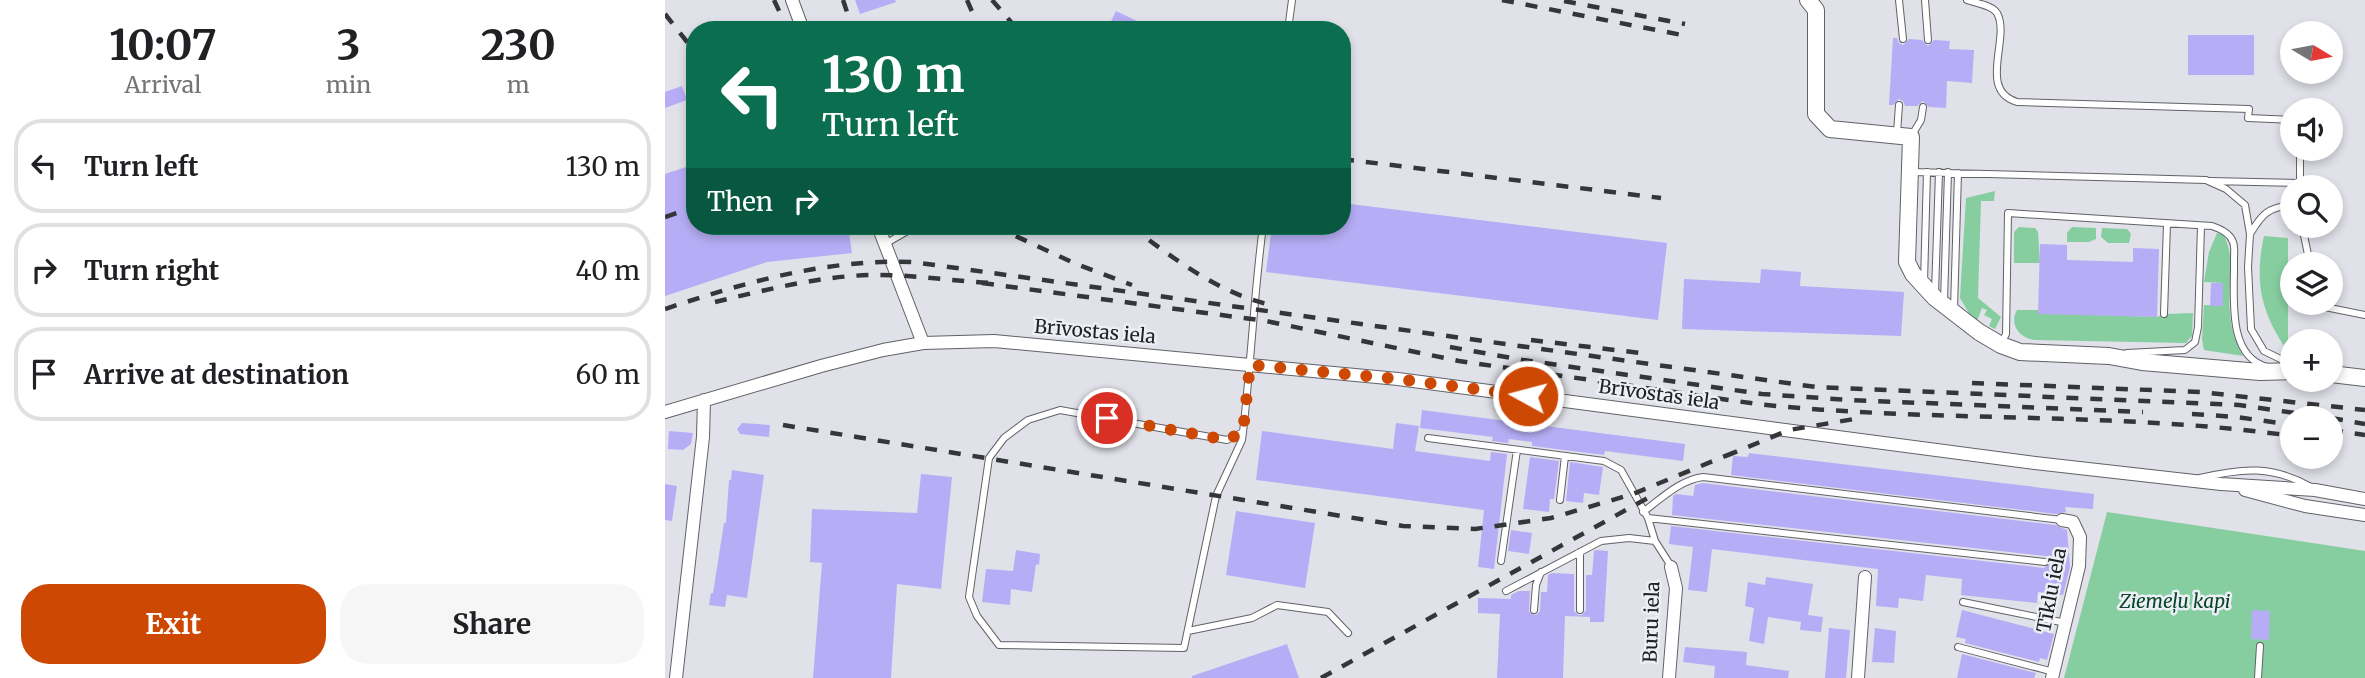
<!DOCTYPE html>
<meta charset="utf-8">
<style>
body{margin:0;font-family:Merriweather,serif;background:#f6f6f6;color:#202124;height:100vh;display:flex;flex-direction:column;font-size:26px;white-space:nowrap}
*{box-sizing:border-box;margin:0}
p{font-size:23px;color:#757577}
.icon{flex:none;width:38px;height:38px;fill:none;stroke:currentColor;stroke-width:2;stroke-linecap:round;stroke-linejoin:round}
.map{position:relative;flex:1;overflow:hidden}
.panel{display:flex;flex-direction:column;background:#fff;width:665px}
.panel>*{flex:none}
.top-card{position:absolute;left:21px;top:21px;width:665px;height:214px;border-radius:28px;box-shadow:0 4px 10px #0003;background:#0b6e4f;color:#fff;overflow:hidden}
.needle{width:46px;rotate:100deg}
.controls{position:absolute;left:1615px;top:21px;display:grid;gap:14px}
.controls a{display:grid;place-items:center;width:63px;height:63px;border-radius:50%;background:#fff;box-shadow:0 4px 10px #0003;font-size:35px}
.pin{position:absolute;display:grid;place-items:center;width:60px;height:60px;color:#fff;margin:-30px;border:4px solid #fff;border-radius:50%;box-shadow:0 2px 7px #0007}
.me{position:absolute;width:77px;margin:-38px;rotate:277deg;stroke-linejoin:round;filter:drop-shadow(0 0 5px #0008)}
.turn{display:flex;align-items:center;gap:24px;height:147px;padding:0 21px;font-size:32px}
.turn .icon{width:91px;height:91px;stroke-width:2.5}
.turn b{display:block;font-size:49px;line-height:60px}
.then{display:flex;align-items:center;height:66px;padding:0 21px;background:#0003;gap:14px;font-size:26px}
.eta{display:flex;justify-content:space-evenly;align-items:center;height:119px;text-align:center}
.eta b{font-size:42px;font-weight:700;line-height:49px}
.action{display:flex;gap:14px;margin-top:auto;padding:14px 21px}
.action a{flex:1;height:80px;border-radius:28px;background:#cd4802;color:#fff;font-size:28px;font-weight:700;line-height:80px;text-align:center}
.action a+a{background:#f6f6f6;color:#202124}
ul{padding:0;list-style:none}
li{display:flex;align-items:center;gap:21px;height:94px;margin:0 14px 10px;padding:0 7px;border:4px solid #e0e0e0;border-radius:28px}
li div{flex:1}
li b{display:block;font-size:26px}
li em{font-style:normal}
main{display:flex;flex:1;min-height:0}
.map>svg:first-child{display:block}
.green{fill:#86cea0}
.building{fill:#b7adf6}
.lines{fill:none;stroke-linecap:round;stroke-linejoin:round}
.service-casing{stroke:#616268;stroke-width:8}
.minor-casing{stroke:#616268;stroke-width:14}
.tertiary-casing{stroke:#616268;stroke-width:18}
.service{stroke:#fff;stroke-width:6}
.minor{stroke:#fff;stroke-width:12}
.tertiary{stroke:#fff;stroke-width:16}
.rail{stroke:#353639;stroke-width:4.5;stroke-dasharray:12 12;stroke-linecap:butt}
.route{stroke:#cd4802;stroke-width:12;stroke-dasharray:0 21.6}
.labels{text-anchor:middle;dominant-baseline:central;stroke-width:5;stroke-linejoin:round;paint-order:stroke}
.street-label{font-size:19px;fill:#212224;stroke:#edeff6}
.park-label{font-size:19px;font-style:italic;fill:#074526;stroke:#edeff6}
</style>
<main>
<section class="panel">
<div class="eta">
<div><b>10:07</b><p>Arrival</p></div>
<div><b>3</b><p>min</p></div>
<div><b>230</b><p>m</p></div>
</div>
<ul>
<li><svg class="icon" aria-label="left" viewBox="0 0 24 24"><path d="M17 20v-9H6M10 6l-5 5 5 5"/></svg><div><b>Turn left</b></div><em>130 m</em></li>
<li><svg class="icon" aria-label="right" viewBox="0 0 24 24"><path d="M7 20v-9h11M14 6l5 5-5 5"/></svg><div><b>Turn right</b></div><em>40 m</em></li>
<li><svg class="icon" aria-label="arrive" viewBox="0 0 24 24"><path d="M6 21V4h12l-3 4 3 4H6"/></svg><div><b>Arrive at destination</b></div><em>60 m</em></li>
</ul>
<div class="action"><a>Exit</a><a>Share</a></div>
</section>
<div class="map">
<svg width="1700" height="678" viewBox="0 0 1700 678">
<rect width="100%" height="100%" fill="#e0e1e9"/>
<!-- green -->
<path class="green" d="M1330,191L1329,201H1316L1313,298L1336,317L1330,329L1324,326L1327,319L1319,315L1322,310L1317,308L1312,321L1308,320L1295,298L1301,198Z
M1354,227L1370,228L1373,232L1375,263H1349V232Z
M1407,227L1431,228V239L1424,242H1402V233Z
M1437,228L1462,229L1466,234L1464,243H1443L1436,237Z
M1552,233L1558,234C1572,257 1562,287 1565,313C1566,329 1570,342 1578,356L1539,350L1537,339L1539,305L1558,306V283L1539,282L1544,252Z
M1599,236L1623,238V352C1596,312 1589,283 1599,236Z
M1352,310H1373V313L1492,317L1499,314L1528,313L1527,336L1521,343L1369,340C1354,338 1344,324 1352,310Z
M1442,512L1700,551V678H1399Z"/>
<!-- building -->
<path class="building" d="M190,0H230L231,2L195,14Z
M451,11L491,30H442Z
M1523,35H1589V75H1523Z
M1228,38H1232L1234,43L1238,45L1244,39L1257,40L1263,46L1269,40L1285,41L1284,49L1309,50L1307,83L1282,81L1281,108L1264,107L1258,101L1252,106H1240L1238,101L1234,99L1228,105H1224Z
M17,86L22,100L0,108V92Z
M30,164V226H183L187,253L102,262L0,296V174Z
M677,203L1002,243L993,320L601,272L607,226H677Z
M1375,244L1402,245V260L1468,262V248L1494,249L1492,317L1373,314Z
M1096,269L1136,272L1135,286L1239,292L1236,336L1017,329L1019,279L1095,283Z
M1546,283H1558V306H1545Z
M757,410L1020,444L1018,461L940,451L939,455L867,446V442L844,439L843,443L827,441L828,437L755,428Z
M77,423L105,425L104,437L75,434L72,429Z
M731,423L754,426L750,451L825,461L826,452L842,454L829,569L813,567L819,510L591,480L597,431L728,449Z
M4,431L28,433L26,444L18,450L3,449Z
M1084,453L1429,494L1428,509L1400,507L1401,512L1391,514L1066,475L1068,456L1083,457Z
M865,457L894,461L889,499H885L884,512L858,509Z
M905,462L938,467L934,495L919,493L918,503L901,501Z
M67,470L99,475L82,598L62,595L60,607L44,605L46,593H48L59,523H61L64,480H66Z
M256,474L287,477L276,589L232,584L226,678H148L157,563L145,562L147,509L252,513Z
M1038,483L1390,525L1402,530L1405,567L1398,595L1373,592L1372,603L1296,595L1297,579L1261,575L1258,601L1234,598L1233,608L1211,606L1213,569L1047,549L1042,592L1023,590L1028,547L1004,544L1006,526L1379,568L1385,563V559L1381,556L1007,515L1008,496L1011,494L1028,496L1030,485Z
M0,484L12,486L7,521L0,520Z
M571,511L650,523L640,588L561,575Z
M846,530L867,533L864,554L843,551Z
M351,550L375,554L374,565L371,564L367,592L346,589L345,605L317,602L321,569L348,571Z
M931,550L943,551L939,622H925V617L900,616L898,678H832L835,614L813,613V598L846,599V595L854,591H865L864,612L871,615L875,611L876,592H882L883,575L887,573L909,574V611L913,615H917L921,610V575H927L929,551Z
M1101,577L1148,584L1143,615L1158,617L1156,632L1135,630L1136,622L1103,617L1099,644L1084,641L1089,608L1080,606L1083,582L1100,585Z
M1297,610L1389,634L1382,660L1375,658L1374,662L1300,643L1301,639L1291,637Z
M1587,610L1605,611L1604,640L1586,639Z
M1164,628L1185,630L1181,678H1160Z
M1210,628L1231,631L1229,663L1207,662Z
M622,644L634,678H527V676Z
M1020,647L1082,652L1081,665L1124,671L1123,678H1049L1050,666L1018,662Z
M1297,654L1371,673L1369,678H1292Z"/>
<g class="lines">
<defs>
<path id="service" d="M1234,0L1238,39
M1260,0L1263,40
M1302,0C1310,3 1327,5 1332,13C1346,38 1312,90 1352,102L1584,109L1583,118L1628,120
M623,30L627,0
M1232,133L1234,105
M1247,135L1256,120L1258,107
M1247,172L1541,180L1561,189L1580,205L1585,234L1583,267L1586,329L1599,351L1628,365
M1546,181L1635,183
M1635,185V149
M1637,226L1645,264
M1585,234C1597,214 1603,207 1628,205
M220,244L251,226
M1259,282L1262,172
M1270,293L1274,172
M1279,301L1283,172
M1654,303L1655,306L1700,315
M1289,309L1293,173
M1499,314L1502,224
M1336,344L1341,334L1343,213L1547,226C1556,229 1565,233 1568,242C1570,247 1569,254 1569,259C1570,292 1560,357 1603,367
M1462,353L1520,350L1530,342L1533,327L1536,226
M578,432L562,440L395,410L363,420L339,438L324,458L304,597L312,616L334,645L519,648L551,496L577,440L578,432C586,363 589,294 598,226
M763,438L939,461L956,470L983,518L990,541L1006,566
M1535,478C1577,468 1607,465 1646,487
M895,500L900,456
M978,512C997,498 1015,480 1038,477L1397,520
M983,518L1380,562
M915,552V610
M836,561L852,450
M841,591L936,541L964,538L990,541
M1298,602L1401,623
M869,610L871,585L876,572
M523,631L587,618L612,605L663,612L683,633
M1293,647L1389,672
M1593,678L1595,646"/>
<path id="minor" d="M127,0L138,30
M213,226L258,343
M0,412L156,366L218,350L258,343L329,341L733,379L1370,463L1556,484L1650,490L1700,499
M1580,490L1640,506L1700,515
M11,678L38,437L39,400
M1004,678L1011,588L1006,567
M1193,678L1200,577
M1387,678L1414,566L1415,537L1408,522L1397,520"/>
<path id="tertiary" d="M1143,0L1151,10V114L1165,129L1246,137L1242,262L1248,274L1270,298L1314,332L1336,345L1355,352L1444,356L1477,362L1595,372L1628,371
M1666,374L1700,378"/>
</defs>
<!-- service casing -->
<use href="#service" class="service-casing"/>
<!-- minor casing -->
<use href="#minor" class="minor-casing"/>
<!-- tertiary casing -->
<use href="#tertiary" class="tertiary-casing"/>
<!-- service -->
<use href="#service" class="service"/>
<!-- minor -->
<use href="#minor" class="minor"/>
<!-- tertiary -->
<use href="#tertiary" class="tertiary"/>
<!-- rail -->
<path class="rail" d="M109,0L123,30
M178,0L188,30
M302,0L315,30
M327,0L353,30
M837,0L1017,35
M899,1L1020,24
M0,14L30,52
M677,159L996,198
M0,217L30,207
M329,226L411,264L467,285
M465,226C507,257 550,291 602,304
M317,283L601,321L794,361L1092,404C1270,423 1450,411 1628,436
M50,302C100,290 151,277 203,275C245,274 286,281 327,283
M0,309C81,282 161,259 248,262L1151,387L1574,405L1665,418
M866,340L984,354
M785,347L858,360L1097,394L1185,400L1478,412
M1307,383L1535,392L1700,410
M1527,414L1572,417L1628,425
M1666,418L1700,424
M118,425L738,526L810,529L886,518L968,494L1070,452
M1666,430L1700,435
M1061,456L1124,430L1195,418
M656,678L990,494"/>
</g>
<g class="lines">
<!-- route -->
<path class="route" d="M442,418L562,440L578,432L585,365L733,379L863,396"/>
</g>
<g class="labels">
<!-- street labels -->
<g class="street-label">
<text transform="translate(430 331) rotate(5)">Brīvostas iela</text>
<text transform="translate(994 394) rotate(8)">Brīvostas iela</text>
<text transform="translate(1386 590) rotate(-79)">Tīklu iela</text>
<text transform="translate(986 622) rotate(-88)">Buru iela</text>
</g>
<!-- park labels -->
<g class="park-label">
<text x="1510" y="601">Ziemeļu kapi</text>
</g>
</g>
</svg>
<div class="controls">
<a><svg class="needle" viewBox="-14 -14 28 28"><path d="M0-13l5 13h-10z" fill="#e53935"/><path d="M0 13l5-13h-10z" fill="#757577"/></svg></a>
<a><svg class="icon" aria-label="sound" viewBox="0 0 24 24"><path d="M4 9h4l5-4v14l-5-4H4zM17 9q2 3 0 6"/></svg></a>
<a><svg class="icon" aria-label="search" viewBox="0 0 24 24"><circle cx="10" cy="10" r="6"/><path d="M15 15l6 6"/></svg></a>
<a><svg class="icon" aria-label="layers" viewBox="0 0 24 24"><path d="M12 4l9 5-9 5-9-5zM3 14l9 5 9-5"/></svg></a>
<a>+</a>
<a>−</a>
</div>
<div class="pin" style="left:442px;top:418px;background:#d93025"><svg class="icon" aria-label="arrive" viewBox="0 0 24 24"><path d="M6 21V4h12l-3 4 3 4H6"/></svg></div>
<svg class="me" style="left:863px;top:396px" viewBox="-20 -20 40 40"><circle r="17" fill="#cd4802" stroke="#fff" stroke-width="3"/><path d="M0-11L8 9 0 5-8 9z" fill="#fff"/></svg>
<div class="top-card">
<div class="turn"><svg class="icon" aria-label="left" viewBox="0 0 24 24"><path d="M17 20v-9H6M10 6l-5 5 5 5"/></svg><div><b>130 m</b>Turn left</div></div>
<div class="then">Then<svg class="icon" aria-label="right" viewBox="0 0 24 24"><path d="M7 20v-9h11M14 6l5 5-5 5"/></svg></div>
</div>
</div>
</main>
